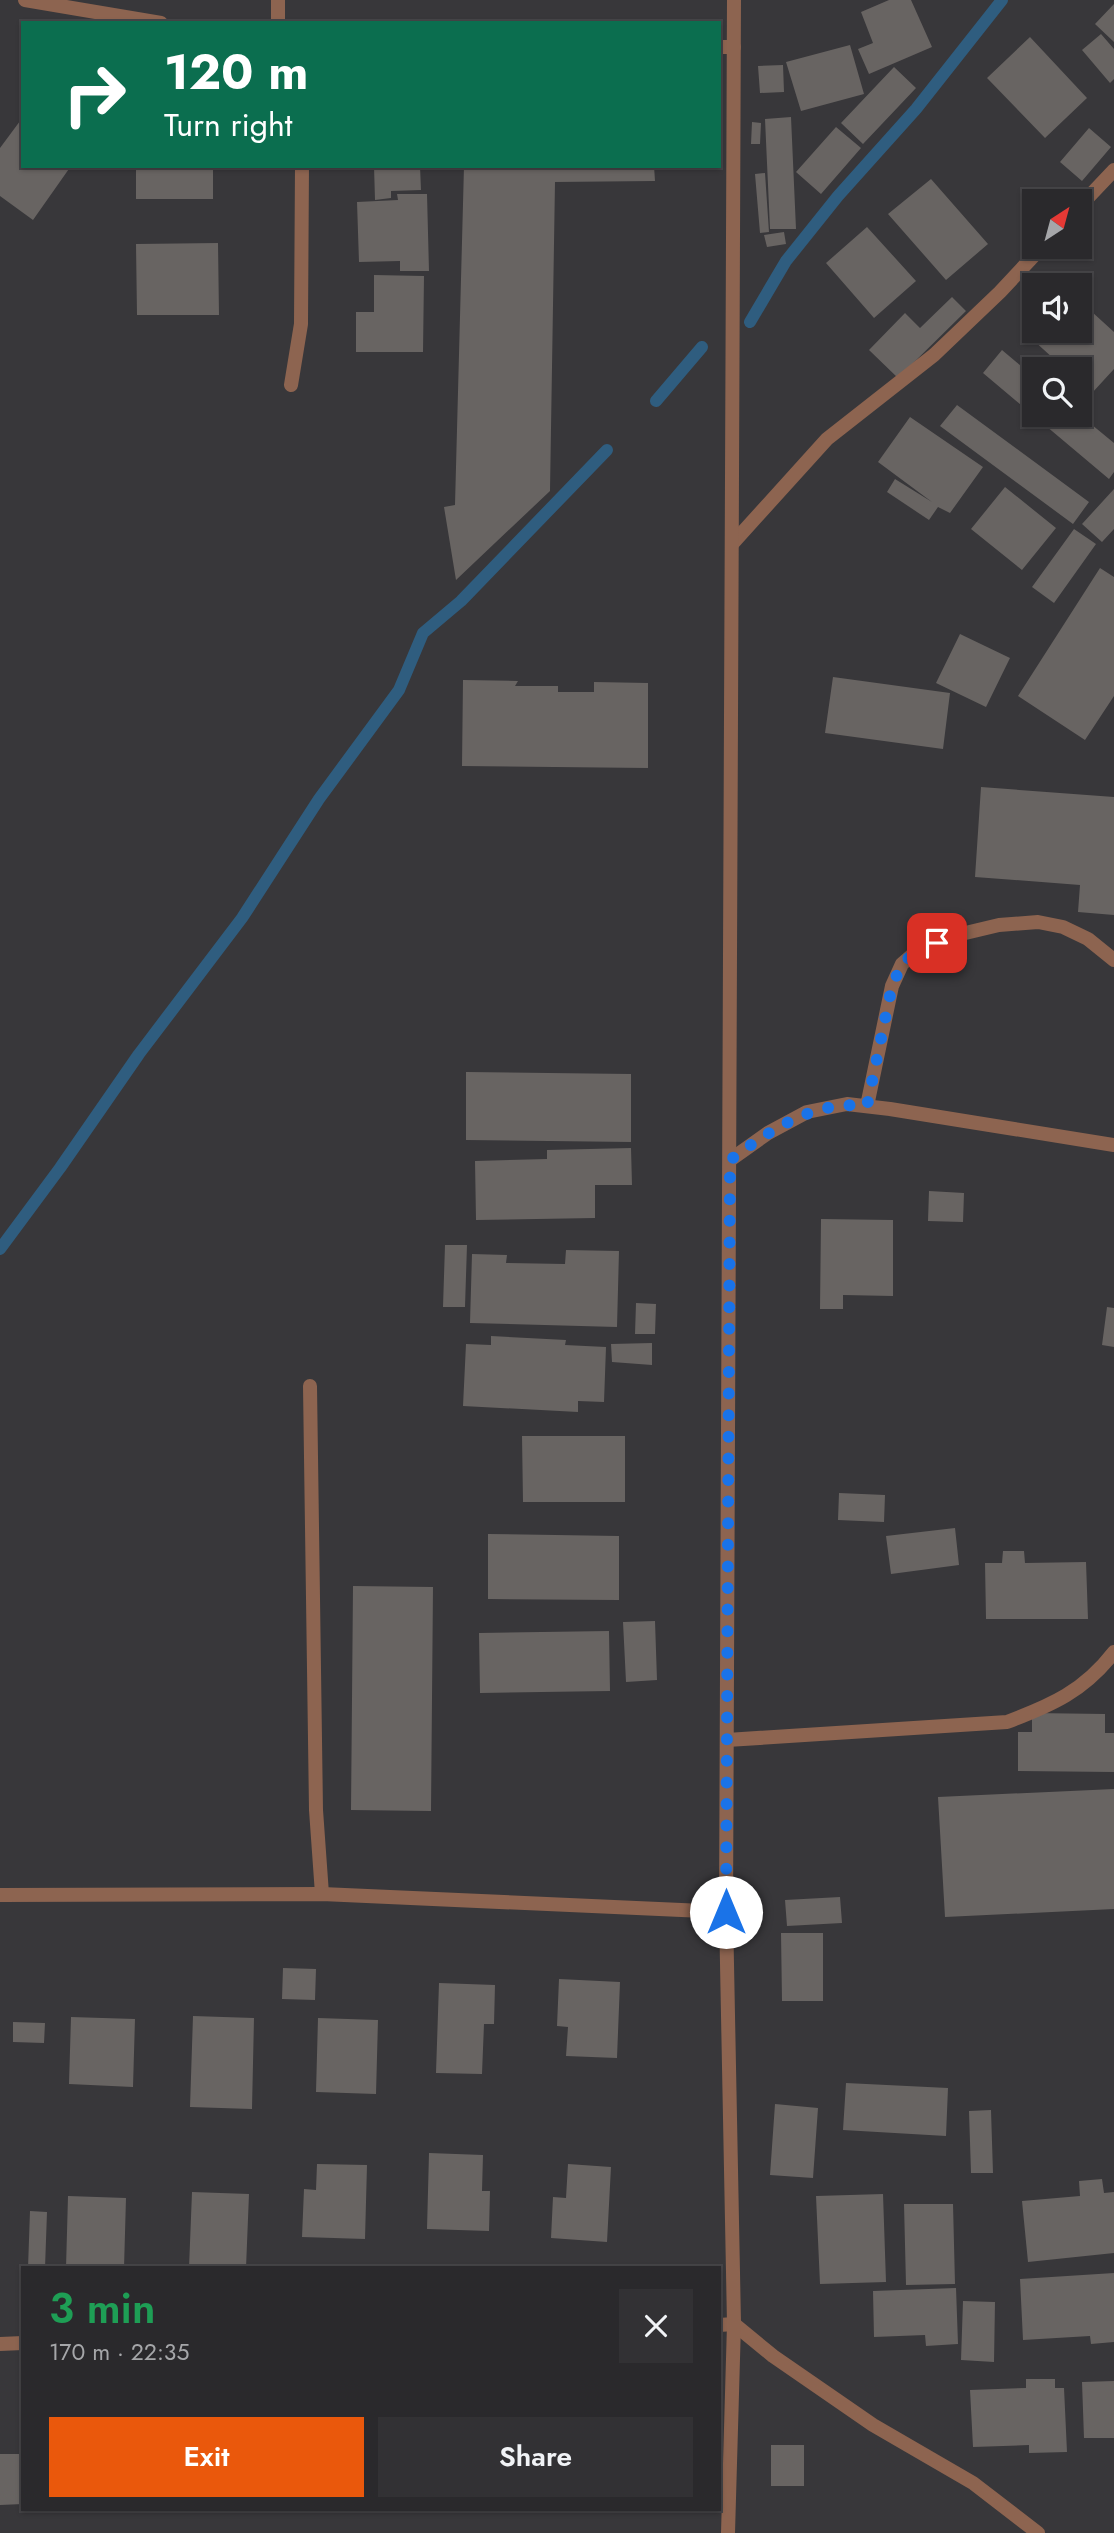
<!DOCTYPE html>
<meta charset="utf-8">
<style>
body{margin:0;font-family:Jost,sans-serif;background:#323134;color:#f1f3f6;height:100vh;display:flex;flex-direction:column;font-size:26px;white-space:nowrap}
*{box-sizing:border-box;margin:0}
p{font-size:23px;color:#a5a6a9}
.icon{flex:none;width:38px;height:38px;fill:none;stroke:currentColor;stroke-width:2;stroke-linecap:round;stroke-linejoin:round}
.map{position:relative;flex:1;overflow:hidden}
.drawer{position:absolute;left:21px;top:2266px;width:700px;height:245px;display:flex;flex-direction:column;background:#2a292c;border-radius:0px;box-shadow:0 2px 5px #0004,0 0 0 2px #464548}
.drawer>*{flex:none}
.hud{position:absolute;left:21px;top:21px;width:700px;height:147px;border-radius:0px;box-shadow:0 2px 5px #0004,0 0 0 2px #464548;background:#0b6e4f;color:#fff;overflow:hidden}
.needle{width:46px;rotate:36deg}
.buttons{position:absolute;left:1022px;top:189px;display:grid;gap:14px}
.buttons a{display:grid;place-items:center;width:70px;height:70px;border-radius:0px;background:#2a292c;box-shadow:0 2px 5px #0004,0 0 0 2px #464548;font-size:35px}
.pin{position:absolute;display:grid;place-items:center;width:60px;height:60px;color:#fff;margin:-30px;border-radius:14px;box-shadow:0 4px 10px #0006}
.me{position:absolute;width:77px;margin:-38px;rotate:0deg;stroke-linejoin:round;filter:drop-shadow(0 0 5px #0008)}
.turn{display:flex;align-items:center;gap:24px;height:147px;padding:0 28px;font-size:32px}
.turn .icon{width:91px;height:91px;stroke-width:2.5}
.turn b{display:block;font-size:49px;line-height:60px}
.round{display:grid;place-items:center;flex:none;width:74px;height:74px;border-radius:0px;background:#323134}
.head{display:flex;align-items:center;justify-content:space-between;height:119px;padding:0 28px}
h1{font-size:42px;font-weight:600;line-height:52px;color:#1e9e55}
.button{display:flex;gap:14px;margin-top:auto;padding:14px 28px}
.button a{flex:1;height:80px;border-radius:0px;background:#ea580c;color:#fff;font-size:28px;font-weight:600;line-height:80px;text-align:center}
.button a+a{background:#323134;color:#f1f3f6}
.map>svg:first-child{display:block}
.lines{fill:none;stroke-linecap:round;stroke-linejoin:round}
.stream{stroke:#2f5d7f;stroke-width:12}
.building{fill:#686462}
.service{stroke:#8d6450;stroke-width:14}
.minor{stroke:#8d6450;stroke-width:14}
.tertiary{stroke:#8d6450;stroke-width:14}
.route{stroke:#1a73e8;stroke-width:12;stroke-dasharray:0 21.6}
</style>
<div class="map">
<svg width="1114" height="2533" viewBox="0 0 1114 2533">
<rect width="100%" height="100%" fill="#38373a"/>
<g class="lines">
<!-- stream -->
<path class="stream" d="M750,322L786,261L838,196L916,109L1002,0
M656,401L702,347
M0,1249L60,1168L139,1054L242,918L319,799L399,690L423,633L461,601L607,450"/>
</g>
<!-- building -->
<path class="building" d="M889,0H911L932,47L869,74L858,49L873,43L861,12Z
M1114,4V42L1095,24Z
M1101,34L1114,49V79L1110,83L1082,50Z
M1030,37L1087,98L1045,138L987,78Z
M850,45L864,94L801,111L786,62Z
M783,65L784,92L760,93L758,66Z
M894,67L916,88L863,144L841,123Z
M23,117V166H71L33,220L0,196V148Z
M791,117L796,229H770L765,119Z
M752,122L761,123L760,144H751Z
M836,127L861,148L821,194L796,172Z
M1089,128L1111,147L1082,181L1060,162Z
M136,166H213V199H136Z
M374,166H420L421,190L391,191V198L375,200Z
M464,166H654L655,181L555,182L550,491L456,580L444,507L455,505Z
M765,173L769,232L760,233L755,174Z
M931,179L988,244L946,280L888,214Z
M397,194H427L429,271H400V261L359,262L357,202L398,200Z
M867,227L916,281L874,318L826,263Z
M784,232L786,244L767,247L764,235Z
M218,243L219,315H137L136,244Z
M374,275L424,276L423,352H356V312H374Z
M952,297L966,311L898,378L869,350L905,313L920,328Z
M1080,301L1114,332V369L1092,393L1080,382V369H1065L1021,329L1034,315V331H1080Z
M1002,350L1034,377V415H1080L1114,443V472L1109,479L983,373Z
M957,405L1089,502L1073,524L940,426Z
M910,417L983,467L950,513L938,507L929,520L887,492L895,479L932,502L878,462Z
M1005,487L1056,528L1022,570L971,529Z
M1114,489V529L1102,542L1082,524Z
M1074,529L1096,544L1054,603L1032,587Z
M1100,568L1114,577V696L1085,740L1018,696Z
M960,634L1010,658L986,707L936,683Z
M833,677L950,693L943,749L825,733Z
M463,680L518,681L515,686H558V692H594V682L648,683V768L462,766Z
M981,787L1114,797V915L1078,912L1080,885L975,877Z
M466,1072L631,1074V1142L466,1140Z
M631,1148L632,1185H595V1218L476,1220L475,1161L547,1159V1150Z
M929,1191L964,1193L963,1222L928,1221Z
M821,1219L893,1220V1296L843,1295V1309H820Z
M445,1245H467L465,1307H443Z
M566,1250L619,1251L617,1327L470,1323L472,1254L507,1255L506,1263L565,1264Z
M636,1303L656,1304L655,1334H635Z
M1107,1307L1114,1308V1347L1102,1345Z
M491,1336L566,1340L565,1345L606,1347L604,1402L578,1401V1412L463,1406L466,1344L491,1345Z
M652,1343V1365L612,1362L611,1344Z
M522,1436H625V1502H523Z
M839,1493L885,1495L884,1522L838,1520Z
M955,1528L959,1565L891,1574L886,1536Z
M488,1534L619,1536V1600L488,1599Z
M1003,1551H1024L1025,1563L1086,1562L1088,1619H986L985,1563H1002Z
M353,1586L433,1587L431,1811L351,1810Z
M655,1621L657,1680L626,1682L623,1622Z
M609,1631L610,1691L480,1693L479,1633Z
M1032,1713L1105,1714V1733H1114V1772L1018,1771V1732H1032Z
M1114,1789V1909L945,1917L938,1797Z
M840,1897L842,1923L787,1926L785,1900Z
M781,1933H823V2001H782Z
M283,1968L316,1969L315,2000L282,1999Z
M559,1979L620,1982L617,2058L566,2056L568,2027L557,2026Z
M439,1983L495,1985L494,2024H484L482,2074L436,2073Z
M193,2016L254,2018L252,2109L190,2107Z
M71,2017L135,2019L133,2087L69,2084Z
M318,2018L378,2020L376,2094L316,2092Z
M13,2022L45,2023L44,2043L13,2042Z
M846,2083L948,2088L946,2136L843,2130Z
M775,2104L818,2108L813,2178L770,2175Z
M991,2110L993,2173H971L969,2111Z
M429,2153L483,2155L482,2191H490L489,2231L427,2229Z
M317,2164L367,2165L365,2239L302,2237L304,2189L316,2190Z
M568,2164L611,2167L607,2242L551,2238L553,2197L566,2198Z
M1102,2179L1104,2193L1114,2192V2253L1028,2262L1022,2201L1080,2196L1079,2181Z
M192,2192L249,2194L246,2268H189Z
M883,2194L886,2282L820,2284L816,2196Z
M68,2196L126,2198L124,2268H66Z
M904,2204H953L955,2284L906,2285Z
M30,2211L47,2212L45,2268H28Z
M1114,2273V2342L1091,2344L1090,2336L1023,2340L1020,2279Z
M956,2288L958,2344L926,2346L925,2335L874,2337L873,2291Z
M963,2301L995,2302L994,2362L961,2360Z
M1026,2379H1055V2388H1064L1067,2452L1029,2453V2445L973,2447L970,2390L1026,2388Z
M1114,2381V2438H1084L1082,2382Z
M771,2445H804V2486H771Z
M0,2454H23V2504L0,2505Z"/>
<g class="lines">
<!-- service -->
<path class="service" d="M310,1386L316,1810L322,1894"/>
<!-- minor -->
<path class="minor" d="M25,0L161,23
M278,23V0
M719,47H734
M1080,206L1114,170
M291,385L301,324L302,166
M732,544L827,439L934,355L1000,292L1042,247
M867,1106L892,986L902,964L918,950L957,935L999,925L1038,922L1063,927L1088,939L1114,960
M730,1160L768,1133L807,1112L847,1104L890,1109L1114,1145
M727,1740L1007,1722C1052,1705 1084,1691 1114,1652
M0,1895L322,1894L726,1912
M719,2325L734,2324L773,2356L873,2425L973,2483L1038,2533
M0,2344L23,2343"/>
<!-- tertiary -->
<path class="tertiary" d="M728,2533L734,2324L726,1912L734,0"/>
</g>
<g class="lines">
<!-- route -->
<path class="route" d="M726,1912L730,1160C771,1130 813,1100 867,1106L892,986L902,964L918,950L937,943"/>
</g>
</svg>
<div class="buttons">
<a><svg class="needle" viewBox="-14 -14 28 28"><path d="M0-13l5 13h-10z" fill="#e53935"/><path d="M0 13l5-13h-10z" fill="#a5a6a9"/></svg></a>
<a><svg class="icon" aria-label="sound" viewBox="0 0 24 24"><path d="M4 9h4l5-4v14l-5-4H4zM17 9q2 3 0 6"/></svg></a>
<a><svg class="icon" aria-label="search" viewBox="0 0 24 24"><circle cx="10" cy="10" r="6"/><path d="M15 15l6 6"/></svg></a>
</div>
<div class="pin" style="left:937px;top:943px;background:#d93025"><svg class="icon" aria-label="arrive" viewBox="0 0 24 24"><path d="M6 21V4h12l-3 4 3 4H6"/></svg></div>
<svg class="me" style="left:726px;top:1912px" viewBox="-20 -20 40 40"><circle r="19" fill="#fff"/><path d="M0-13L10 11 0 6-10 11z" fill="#1a73e8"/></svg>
<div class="hud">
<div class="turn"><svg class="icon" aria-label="right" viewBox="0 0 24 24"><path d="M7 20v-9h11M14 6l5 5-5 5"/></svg><div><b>120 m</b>Turn right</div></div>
</div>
<section class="drawer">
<div class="head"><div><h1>3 min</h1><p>170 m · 22:35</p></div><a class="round"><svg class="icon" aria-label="close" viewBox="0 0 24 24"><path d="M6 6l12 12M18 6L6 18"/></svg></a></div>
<div class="button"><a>Exit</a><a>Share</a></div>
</section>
</div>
